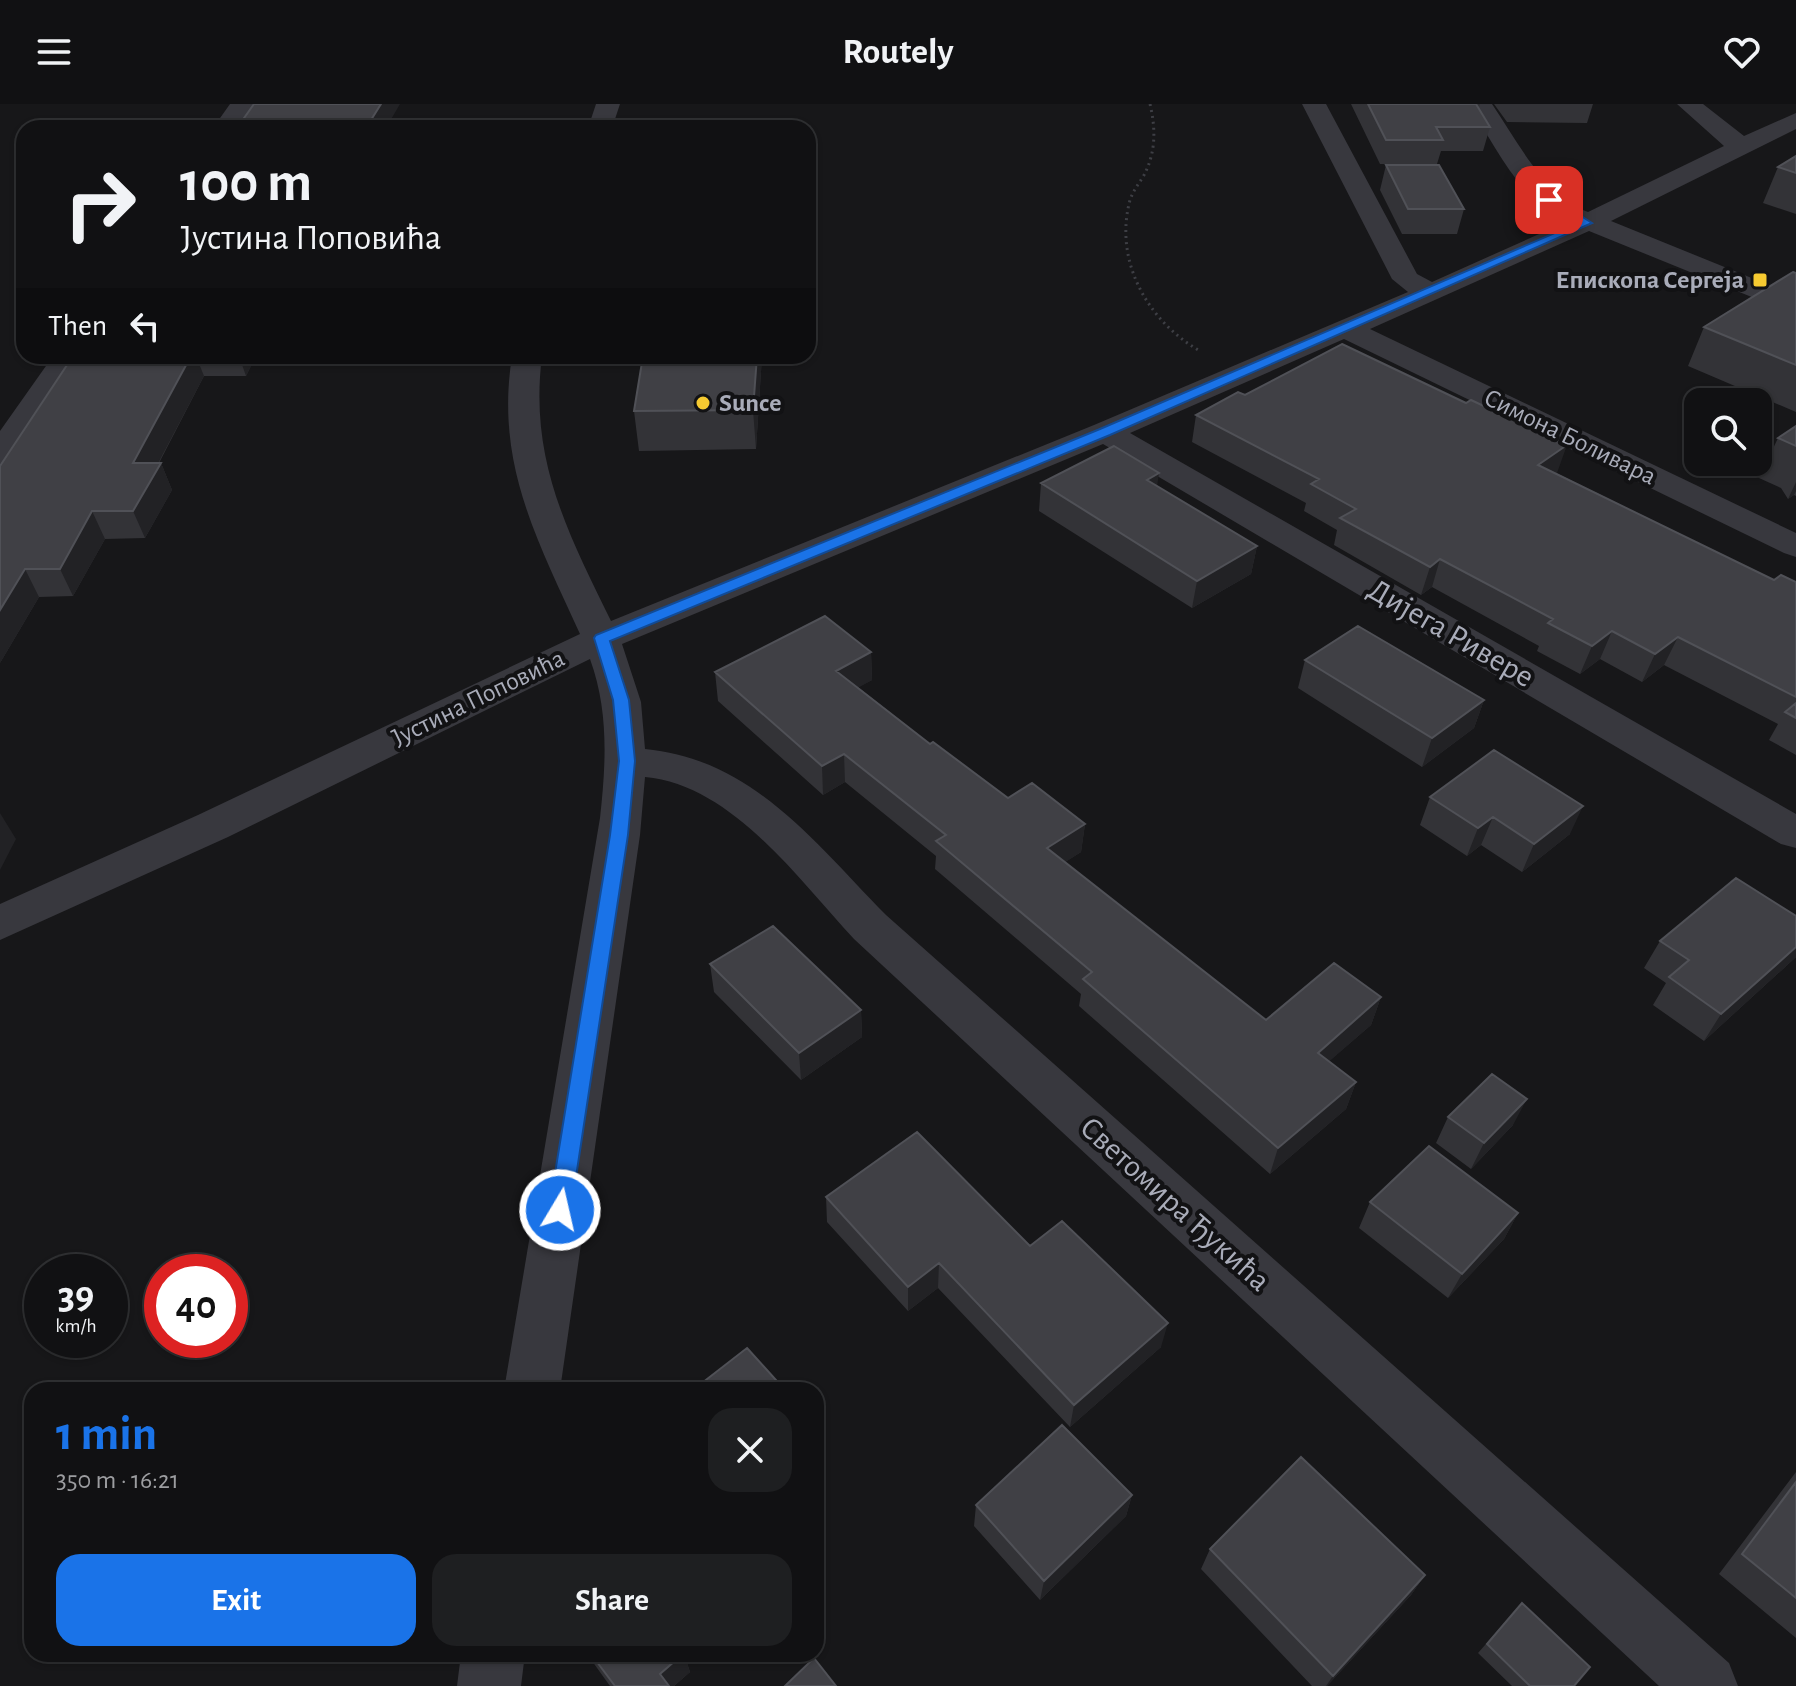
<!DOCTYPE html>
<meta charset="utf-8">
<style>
body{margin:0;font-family:"Alegreya Sans",sans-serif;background:#1e1f21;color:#f1f3f6;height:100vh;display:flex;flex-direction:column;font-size:30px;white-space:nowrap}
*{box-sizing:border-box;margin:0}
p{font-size:26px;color:#9c9da0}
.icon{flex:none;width:44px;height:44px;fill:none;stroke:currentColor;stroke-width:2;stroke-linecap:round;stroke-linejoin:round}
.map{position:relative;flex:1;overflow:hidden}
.drawer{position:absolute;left:24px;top:1278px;width:800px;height:280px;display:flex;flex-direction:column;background:#111113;border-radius:24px;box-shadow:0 2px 6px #0004,0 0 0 2px #303133}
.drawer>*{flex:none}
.guide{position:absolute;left:16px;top:16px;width:800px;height:244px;border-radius:24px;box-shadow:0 2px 6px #0004,0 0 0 2px #303133;background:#111113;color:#f1f3f6;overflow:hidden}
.controls{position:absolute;left:1684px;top:284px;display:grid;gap:16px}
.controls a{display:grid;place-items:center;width:88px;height:88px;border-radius:16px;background:#111113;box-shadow:0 2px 6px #0004,0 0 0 2px #303133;font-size:40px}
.speed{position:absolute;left:24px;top:1150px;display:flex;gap:16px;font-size:40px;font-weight:700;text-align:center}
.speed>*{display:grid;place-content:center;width:104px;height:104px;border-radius:50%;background:#111113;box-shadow:0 2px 6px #0004,0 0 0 2px #303133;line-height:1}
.speed small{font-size:20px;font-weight:400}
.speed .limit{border:12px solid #d22;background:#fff;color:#111}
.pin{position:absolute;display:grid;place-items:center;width:68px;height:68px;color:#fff;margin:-34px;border-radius:16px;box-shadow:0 4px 12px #0006}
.me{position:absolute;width:88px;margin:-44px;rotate:9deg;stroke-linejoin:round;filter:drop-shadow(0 0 6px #0008)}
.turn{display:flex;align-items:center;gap:28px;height:168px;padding:0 32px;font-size:36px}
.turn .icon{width:104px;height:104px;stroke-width:2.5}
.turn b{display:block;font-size:56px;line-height:68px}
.then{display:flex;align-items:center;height:76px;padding:0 32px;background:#0003;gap:16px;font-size:30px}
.round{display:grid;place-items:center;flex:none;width:84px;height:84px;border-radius:24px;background:#1e1f21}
.summary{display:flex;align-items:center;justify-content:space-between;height:136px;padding:0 32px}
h1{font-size:48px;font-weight:600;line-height:60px;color:#1a73e8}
.primary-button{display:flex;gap:16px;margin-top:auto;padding:16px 32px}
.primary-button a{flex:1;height:92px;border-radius:24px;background:#1a73e8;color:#fff;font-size:32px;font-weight:600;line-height:92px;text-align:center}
.primary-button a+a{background:#1e1f21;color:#f1f3f6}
header{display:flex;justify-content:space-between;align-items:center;height:104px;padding:0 32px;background:#111113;font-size:36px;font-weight:600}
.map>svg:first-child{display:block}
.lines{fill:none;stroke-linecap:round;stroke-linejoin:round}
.path{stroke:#3e3f45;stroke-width:3;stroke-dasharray:2 4;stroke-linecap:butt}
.minor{fill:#38383e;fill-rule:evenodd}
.wall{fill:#333337}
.shaded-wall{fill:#222225}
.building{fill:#404045;stroke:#505157;stroke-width:2}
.route{fill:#1a73e8;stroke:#114b97;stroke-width:2}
.poi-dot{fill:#f6ca31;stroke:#121214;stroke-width:3}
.labels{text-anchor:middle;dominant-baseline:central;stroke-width:8;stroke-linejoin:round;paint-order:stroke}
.far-poi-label{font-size:26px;font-weight:bold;fill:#a9acb9;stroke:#121214;text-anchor:end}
.far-street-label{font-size:26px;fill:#a9acb9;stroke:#121214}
.street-label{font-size:32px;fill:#a9acb9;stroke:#121214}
</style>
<header><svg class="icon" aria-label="menu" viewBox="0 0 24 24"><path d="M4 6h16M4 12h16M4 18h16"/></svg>Routely<svg class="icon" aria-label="heart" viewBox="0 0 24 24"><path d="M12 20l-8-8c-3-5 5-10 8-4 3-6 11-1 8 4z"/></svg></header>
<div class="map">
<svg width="1796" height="1582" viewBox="0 0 1796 1582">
<rect width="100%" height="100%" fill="#171719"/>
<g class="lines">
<!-- path -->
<path class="path" d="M1150,0C1156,26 1156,49 1143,73C1137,82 1131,90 1129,100C1115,160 1149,218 1200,247"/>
<!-- minor -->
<path class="minor" d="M230,0H254L237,24H213Z
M596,0H620L612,24H588Z
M1302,0H1326L1417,170L1432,178L1566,118C1521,99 1494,39 1468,0H1492C1518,38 1543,90 1588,108L1724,42L1677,0H1703L1744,32L1796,9V25L1611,117L1796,192V211L1589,127L1370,225L1796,429V453L1784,449L1344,235L1130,329L1796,710V744L1781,740L1103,340L622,540L641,598L645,645C753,655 815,739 886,811L1729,1559L1738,1582H1659L854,835C798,775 732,681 645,673L640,731L560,1286H504L600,714C606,660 609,607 590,555L228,733L0,836V800L198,711L580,530C537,435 495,360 512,252H542C529,355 567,427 611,517L1094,321L1408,188L1392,175Z
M53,252H83L12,357L0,360V327Z
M461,1550H525L521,1582H457Z"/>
</g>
<!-- wall -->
<path class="wall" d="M1351,0H1480L1479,4L1490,23L1483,47H1441L1437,60H1380Z
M1494,0H1593L1587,19L1507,18Z
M1796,52V110L1763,99L1778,63Z
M1386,61L1464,105L1457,130H1402L1380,86Z
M1796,169V308L1688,262L1704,223Z
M73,252H256L246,272H204L159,359H161L172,386L145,434L105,435L73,492L39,493L0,559Z
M643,252H762L756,345L639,347L634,307Z
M1245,291L1557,369H1556L1774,476L1796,478V651L1769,636L1778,620L1664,561L1642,578L1600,555L1580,570L1537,547L1539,542L1432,483L1421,491L1334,441L1337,426L1304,407L1306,399L1192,338L1196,311Z
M1796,322V392L1794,391L1788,395L1781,384L1759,374L1778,334Z
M1041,379L1157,382L1257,442L1251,470L1192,504L1039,407Z
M871,548L872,576L858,583L930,640L1008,694L1085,720L1081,748L1065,758L1266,916L1381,893L1371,921L1329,957L1356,978L1346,1005L1270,1070L1079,902L1081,890L935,765L936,752L845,678L823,691L718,597L715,568Z
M1305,556L1484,596L1474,624L1422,663L1298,584Z
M1430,693L1570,730L1522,768L1481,741L1467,752L1420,721Z
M1796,812V853L1704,937L1653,901L1666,879L1644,864L1660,837Z
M710,860L861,906L862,933L801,976L714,888Z
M1448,1013L1513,1021L1471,1065L1436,1039Z
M826,1093L1030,1142L1161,1243L1070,1323L938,1184L908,1207L827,1118Z
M1370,1098L1518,1109L1504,1135L1448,1194L1359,1124Z
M1796,1368V1534L1719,1470Z
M1132,1391L1126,1412L1040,1496L974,1422L976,1401Z
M1210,1445L1425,1471L1411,1491L1327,1582H1312L1201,1465Z
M1522,1499L1574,1582H1512L1478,1549Z
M587,1550H684L690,1568L674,1582H610Z"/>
<!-- shaded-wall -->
<path class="shaded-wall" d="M381,0H400L386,24H366Z
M191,252H196L204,272L144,386L133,359Z
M239,252H256L246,272Z
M757,252H762L756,345L753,306Z
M1567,341L1557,369L1528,388L1538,361Z
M161,359L172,386L145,434L133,407Z
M1159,369L1155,397L1147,376Z
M1796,378V387L1794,391L1788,395Z
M92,407L105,435L73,492L60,465Z
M1257,442L1251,470L1192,504L1197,477Z
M1440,455L1432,483L1421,491L1430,463Z
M25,465L39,493L0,559V506Z
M1612,527L1600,555L1580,570L1592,542Z
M1678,533L1664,561L1642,578L1655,550Z
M871,548L872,576L838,595L836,567Z
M1484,596L1474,624L1422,663L1432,634Z
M844,650L845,678L823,691L822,662Z
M1583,702L1570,730L1522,768L1534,740Z
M0,709L16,735L0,766Z
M1493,713L1481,741L1467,752L1478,724Z
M1085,720L1081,748L1044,772L1047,744Z
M1796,843V853L1704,937L1721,910Z
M1381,893L1371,921L1309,975L1318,949Z
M861,906L862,933L801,976L799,949Z
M1356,978L1346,1005L1270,1070L1278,1044Z
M1527,995L1513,1021L1471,1065L1484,1039Z
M1518,1109L1504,1135L1448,1194L1462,1170Z
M939,1159L938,1184L908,1207V1183Z
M1168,1219L1161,1243L1070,1323L1074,1301Z
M1132,1391L1126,1412L1040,1496L1044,1477Z
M1425,1471L1411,1491L1327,1582H1326L1333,1572Z
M684,1550L690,1568L674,1582H665L660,1570Z"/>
<!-- building -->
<path class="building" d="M254,0H381L366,24H237Z
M1368,0H1476L1490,23H1436L1443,36H1386Z
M1796,52V69L1778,63Z
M1386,61H1439L1464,105H1408Z
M1793,168L1796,169V261L1704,223Z
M1342,240L1466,299L1471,296L1567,341L1538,361L1774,476L1781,471L1796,478V593L1678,533L1655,550L1612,527L1592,542L1548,519L1553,515L1440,455L1430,463L1340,414L1356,405L1311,380L1319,375L1196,311L1238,288L1245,291Z
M73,252H191L133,359H161L133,407H92L60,465H25L0,506V362Z
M643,252H757L753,306L634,307Z
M1796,322V342L1778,334Z
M1114,342L1159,369L1147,376L1257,442L1197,477L1041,379Z
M825,512L871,548L836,567L930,640L933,638L1008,694L1032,679L1085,720L1047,744L1266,916L1334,859L1381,893L1318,949L1356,978L1278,1044L1083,875L1092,868L936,737L946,731L844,650L822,662L715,568Z
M1358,522L1484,596L1432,634L1305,556Z
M1796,599V614L1785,608Z
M1494,646L1583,702L1534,740L1493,713L1478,724L1430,693Z
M1736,774L1796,812V843L1721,910L1669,873L1689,856L1660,837Z
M773,822L861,906L799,949L710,860Z
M1492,970L1527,995L1484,1039L1448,1013Z
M917,1028L1030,1142L1062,1117L1168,1219L1074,1301L939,1159L908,1183L826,1093Z
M1429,1042L1518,1109L1462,1170L1370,1098Z
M747,1244L785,1286H693Z
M1062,1321L1132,1391L1044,1477L976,1401Z
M1301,1353L1425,1471L1333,1572L1210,1445Z
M1796,1378V1494L1742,1450Z
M1522,1499L1590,1563L1574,1582H1530L1487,1540Z
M591,1550H683L660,1570L669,1582H615Z
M814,1554L836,1582H785Z"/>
<!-- route -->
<path class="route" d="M1545,94H1553L1592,119L1110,331L610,537L629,596L635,657L628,731L571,1106L568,1113L560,1116L553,1113L549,1106L610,731L619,657L613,596L594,534L596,531L1100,325L1578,119L1545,98Z"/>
<!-- markers -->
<g class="poi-dot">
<rect x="1752" y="168" width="16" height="16" rx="4"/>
<circle cx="703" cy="299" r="8"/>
</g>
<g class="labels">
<!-- far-poi labels -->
<g class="far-poi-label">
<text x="1744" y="176">Епископа Сергеја</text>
<text x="719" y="299" text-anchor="start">Sunce</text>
</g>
<!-- far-street labels -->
<g class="far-street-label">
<text transform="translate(1570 333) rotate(26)">Симона Боливара</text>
<text transform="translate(478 594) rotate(-26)">Јустина Поповића</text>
</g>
<!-- street labels -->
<g class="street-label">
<text transform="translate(1451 529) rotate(30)">Дијега Ривере</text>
<text transform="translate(1175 1100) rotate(42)">Светомира Ђукића</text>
</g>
</g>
</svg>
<div class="controls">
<a><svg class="icon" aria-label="search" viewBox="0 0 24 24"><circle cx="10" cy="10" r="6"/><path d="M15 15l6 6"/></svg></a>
</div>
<div class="speed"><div>39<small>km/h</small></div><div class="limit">40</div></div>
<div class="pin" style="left:1549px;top:96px;background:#d93025"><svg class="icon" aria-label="arrive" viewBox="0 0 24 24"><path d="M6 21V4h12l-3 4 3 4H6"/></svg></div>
<svg class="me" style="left:560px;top:1106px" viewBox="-20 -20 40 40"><circle r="17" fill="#1a73e8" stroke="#fff" stroke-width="3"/><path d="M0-11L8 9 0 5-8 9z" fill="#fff"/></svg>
<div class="guide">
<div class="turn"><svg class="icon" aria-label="right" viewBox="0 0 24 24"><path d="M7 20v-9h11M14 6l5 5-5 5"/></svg><div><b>100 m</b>Јустина Поповића</div></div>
<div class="then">Then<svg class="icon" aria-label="left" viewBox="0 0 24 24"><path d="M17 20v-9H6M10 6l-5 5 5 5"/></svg></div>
</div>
<section class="drawer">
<div class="summary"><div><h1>1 min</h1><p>350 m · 16:21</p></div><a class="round"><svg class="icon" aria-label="close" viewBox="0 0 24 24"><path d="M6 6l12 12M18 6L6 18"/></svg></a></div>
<div class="primary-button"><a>Exit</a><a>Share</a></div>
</section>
</div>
